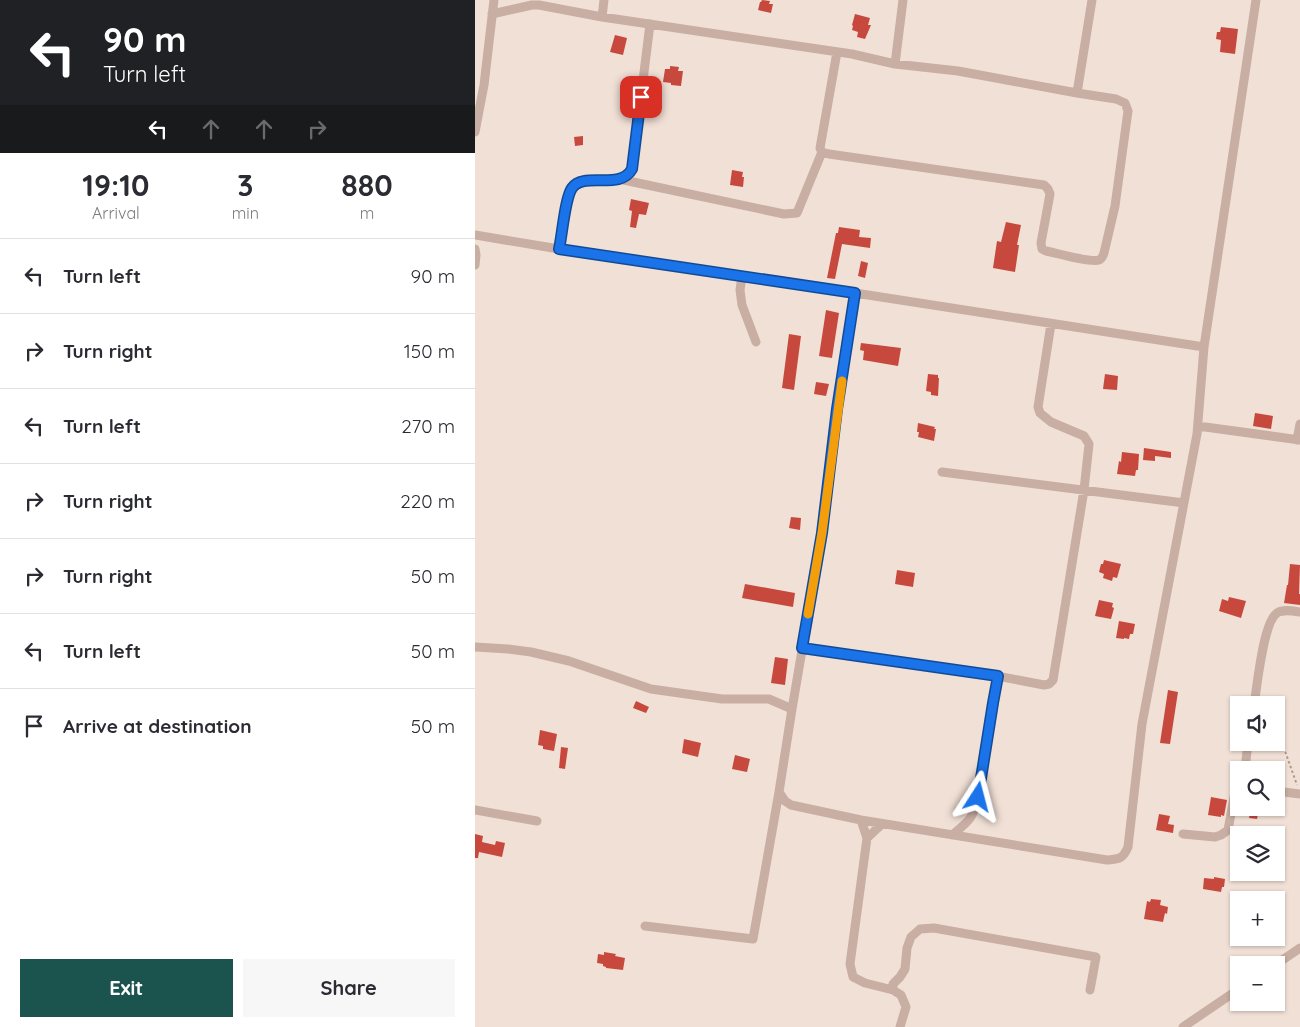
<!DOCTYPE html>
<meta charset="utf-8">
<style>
body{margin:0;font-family:Quicksand,sans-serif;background:#f7f7f7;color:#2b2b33;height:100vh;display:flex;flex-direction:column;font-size:19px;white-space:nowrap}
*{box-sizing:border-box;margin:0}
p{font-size:16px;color:#7c7c81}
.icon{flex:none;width:28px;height:28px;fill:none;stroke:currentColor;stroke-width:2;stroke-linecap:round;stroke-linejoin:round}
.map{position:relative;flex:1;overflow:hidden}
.drawer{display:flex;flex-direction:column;background:#fff;width:475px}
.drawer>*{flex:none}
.guide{background:#202124;color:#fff;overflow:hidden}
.buttons{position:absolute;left:755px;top:696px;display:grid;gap:10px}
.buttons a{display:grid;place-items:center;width:55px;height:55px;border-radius:0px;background:#fff;box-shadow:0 1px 4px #0004;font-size:25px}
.pin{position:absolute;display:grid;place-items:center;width:42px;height:42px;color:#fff;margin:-21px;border-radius:10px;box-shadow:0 2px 8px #0006}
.me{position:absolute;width:55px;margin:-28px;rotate:9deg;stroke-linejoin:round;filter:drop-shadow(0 0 4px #0008)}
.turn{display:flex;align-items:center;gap:18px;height:105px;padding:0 20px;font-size:22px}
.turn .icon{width:65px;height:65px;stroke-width:2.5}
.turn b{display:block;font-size:35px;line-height:42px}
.lanes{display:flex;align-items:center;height:48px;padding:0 20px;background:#0003;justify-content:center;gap:25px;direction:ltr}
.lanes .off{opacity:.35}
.eta{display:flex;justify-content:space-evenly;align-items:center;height:85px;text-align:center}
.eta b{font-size:30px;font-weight:800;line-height:35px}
.action{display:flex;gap:10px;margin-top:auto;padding:10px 20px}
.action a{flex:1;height:58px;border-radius:0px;background:#1b544f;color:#fff;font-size:20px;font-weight:800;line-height:58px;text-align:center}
.action a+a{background:#f7f7f7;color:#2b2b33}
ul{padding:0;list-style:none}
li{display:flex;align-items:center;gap:15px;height:75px;padding:0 20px;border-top:1px solid #e1e1e2}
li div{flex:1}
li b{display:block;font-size:19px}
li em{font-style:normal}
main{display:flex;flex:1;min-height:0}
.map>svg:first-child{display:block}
.building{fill:#c7493e}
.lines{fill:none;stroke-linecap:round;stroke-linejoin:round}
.path{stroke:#b4978d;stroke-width:2;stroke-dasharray:2.5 2.5;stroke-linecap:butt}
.minor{stroke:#c8aea3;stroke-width:9}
.route-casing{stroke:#114b97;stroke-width:12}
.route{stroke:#1a73e8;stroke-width:9}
.slow{stroke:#f59e0b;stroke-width:9}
</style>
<main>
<section class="drawer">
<div class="guide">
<div class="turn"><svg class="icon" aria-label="left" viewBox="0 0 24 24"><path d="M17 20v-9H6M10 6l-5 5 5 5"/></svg><div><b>90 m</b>Turn left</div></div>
<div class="lanes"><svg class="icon" aria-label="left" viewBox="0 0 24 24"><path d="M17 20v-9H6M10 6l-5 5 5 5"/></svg><svg class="icon off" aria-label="ahead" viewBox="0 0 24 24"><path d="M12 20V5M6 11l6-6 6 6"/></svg><svg class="icon off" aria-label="ahead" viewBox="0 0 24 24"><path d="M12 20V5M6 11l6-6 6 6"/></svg><svg class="icon off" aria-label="right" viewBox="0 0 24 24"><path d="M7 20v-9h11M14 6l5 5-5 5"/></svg></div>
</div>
<div class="eta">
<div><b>19:10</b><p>Arrival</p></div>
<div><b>3</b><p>min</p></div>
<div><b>880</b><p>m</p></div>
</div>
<ul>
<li><svg class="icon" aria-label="left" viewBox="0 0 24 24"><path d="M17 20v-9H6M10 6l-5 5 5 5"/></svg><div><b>Turn left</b></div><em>90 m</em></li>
<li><svg class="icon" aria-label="right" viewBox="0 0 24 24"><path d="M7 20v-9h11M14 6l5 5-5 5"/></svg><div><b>Turn right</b></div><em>150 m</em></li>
<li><svg class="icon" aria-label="left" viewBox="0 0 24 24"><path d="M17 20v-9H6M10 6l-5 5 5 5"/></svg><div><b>Turn left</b></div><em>270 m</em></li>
<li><svg class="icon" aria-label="right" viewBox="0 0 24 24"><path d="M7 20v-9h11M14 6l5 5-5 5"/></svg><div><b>Turn right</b></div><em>220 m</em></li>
<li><svg class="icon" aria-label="right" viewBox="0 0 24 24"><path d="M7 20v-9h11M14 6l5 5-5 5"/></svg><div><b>Turn right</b></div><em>50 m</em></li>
<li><svg class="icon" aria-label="left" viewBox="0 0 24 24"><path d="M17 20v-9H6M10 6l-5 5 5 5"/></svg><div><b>Turn left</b></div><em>50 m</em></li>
<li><svg class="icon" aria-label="arrive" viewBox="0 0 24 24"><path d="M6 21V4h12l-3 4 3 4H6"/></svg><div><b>Arrive at destination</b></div><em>50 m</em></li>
</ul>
<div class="action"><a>Exit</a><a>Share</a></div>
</section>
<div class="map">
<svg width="825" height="1027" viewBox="0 0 825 1027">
<rect width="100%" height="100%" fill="#f1e0d6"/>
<!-- building -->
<path class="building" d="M287,0L295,1L294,4H298L296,13L283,10L285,2H286Z
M380,14L395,18L393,25H396L390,39L382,37L383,32L377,30L378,26L377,25Z
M746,27L763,29L760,54L745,52L746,40L741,39L742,32H745Z
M140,35L152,38L148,55L135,52Z
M195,66L204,67L203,71H208L206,86L196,85V83L188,82L190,69H195Z
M108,136V145L100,146L99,137Z
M257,170L268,172L267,177H269L268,187L255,185Z
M156,199L174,203L171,215L164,214L161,228L155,227L157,211L154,210Z
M531,222L546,225L542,245H544L540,272L518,268L522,241L526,242Z
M364,227L385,230L384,237L396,238L395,248L367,244L360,279L352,278L361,233H363Z
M386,261L393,263L390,278L383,276Z
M351,310L364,313L357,358L344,356Z
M314,334L326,336L319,390L307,388Z
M386,343L426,348L423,366L388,360L389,351L385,350Z
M453,374L463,375V378H464L463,396L456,395V392L451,391Z
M630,374L643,376L642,390L628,389Z
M341,382L354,384L351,396L339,394Z
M780,413L798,416L796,429L778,426Z
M443,423L460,427L459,429H461L459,441L443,437L444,432H442Z
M669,448L696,452V458L680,456V461L668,460Z
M647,452L664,454L663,470H661L660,476L642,474L644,461L646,462Z
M316,517L326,518L325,530L314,528Z
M629,560L646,564L642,578L638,577L637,581L628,578L629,574L624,572L626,564H628Z
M815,564L825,565L824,594H825V605L809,603L812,585H813Z
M422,570L440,573L438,587L420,584Z
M270,584L320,593L318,607L267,598Z
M754,597L771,601L766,618L744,611L747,599L753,601Z
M624,600L638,603L637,607L639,608L636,619L620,616Z
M644,621L660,624L658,634H655L654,639L649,638V639L641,638Z
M300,657L313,659L310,685L296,683Z
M693,690L703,692L695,744L685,743Z
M161,701L174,707L171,713L158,708Z
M65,730L82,734L79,751L68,749V746L63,745Z
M209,739L226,743L223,757L207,753Z
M86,747L93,748L90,769L84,768Z
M260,755L275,759L272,772L257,769Z
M736,797L752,800L749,816L746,815V817L733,815Z
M776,808H784L782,819L774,818Z
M684,814L695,816L693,824L699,825L698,833L681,830Z
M0,834L8,836L7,842L20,845L21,841L30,843L27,857L4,852L3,858H0Z
M739,877L750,879L749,887H747L746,892L728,889L729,878L739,879Z
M676,899L686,900L685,905L693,907L692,914L690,913L688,922L669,919L672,901L675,902Z
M129,952L141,954L140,956L150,958L148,970L131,968V967L128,966V964L122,963L123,954L129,955Z"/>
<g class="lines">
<!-- path -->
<path class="path" d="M801,734L810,751L822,785"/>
<!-- minor -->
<path class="minor" d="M17,14L57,5H64L127,17L377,54L420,64L483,71L602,93
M127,17L129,0
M362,52L345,148L347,152L354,154L569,185L573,189L575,194L566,243L567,249L571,251C581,253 616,263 624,260C627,259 628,256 629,253L640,206L653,111L650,103L641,99L602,93L617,0
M420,64L428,0
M0,132L9,85L19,0
M144,179L309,214L322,213L347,152
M0,235L84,249L380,293L729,347
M0,249L1,255L0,265
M84,249C87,236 90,198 97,188C109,171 145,191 157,169L175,24
M267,276L265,290L267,305L281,342
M723,426L825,440
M822,440L825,424
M467,472L709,503
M0,647L33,649L56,652L94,661L176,689L247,699H294L317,709L304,792L310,801L316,805L386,820L632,860C644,859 648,859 653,847L667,724L722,434L729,347L781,0
M327,648L517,675L569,685L574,684L578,680L609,490L614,444L609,436L576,422L565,413L563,407L576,324
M779,705C782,688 788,622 802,613C808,609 818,611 825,612
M317,709L347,533L362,409L380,293
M770,770L773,742
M801,791L825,794
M0,810L62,821
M386,820L392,838L375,964L378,977L390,983L418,990L426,995L431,1007L425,1027
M708,834L740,837L746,835L753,830L760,792L764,787
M477,835C494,821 498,819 503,797L518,703L523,676
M392,838L407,824
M170,926L278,939L304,792
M800,965L825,948
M418,990V984L425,977L430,969L432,948L436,937L445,929L459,928L621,957L615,990
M708,1027L764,989"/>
</g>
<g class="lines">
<defs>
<path id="route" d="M166,97L157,169C145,191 109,171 97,188C90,198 87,236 84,249L380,293L362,409L347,533L327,648L523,676L518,703L503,797"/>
</defs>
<!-- route casing -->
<use href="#route" class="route-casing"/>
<!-- route -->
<use href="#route" class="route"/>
<!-- slow -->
<path class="slow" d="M333,614L347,533L367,381"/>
</g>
</svg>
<div class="buttons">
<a><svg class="icon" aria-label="sound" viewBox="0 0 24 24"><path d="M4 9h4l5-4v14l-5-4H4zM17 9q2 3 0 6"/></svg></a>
<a><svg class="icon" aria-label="search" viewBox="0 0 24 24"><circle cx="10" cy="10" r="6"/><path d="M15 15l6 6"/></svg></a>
<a><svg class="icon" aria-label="layers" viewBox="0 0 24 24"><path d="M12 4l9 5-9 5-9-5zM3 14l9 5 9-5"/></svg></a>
<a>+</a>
<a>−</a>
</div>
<div class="pin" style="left:166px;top:97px;background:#d93025"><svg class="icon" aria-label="arrive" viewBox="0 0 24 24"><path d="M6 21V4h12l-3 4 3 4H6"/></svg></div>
<svg class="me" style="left:503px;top:797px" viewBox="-20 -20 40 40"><path d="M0-17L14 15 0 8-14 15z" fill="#1a73e8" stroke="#fff" stroke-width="4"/></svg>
</div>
</main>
